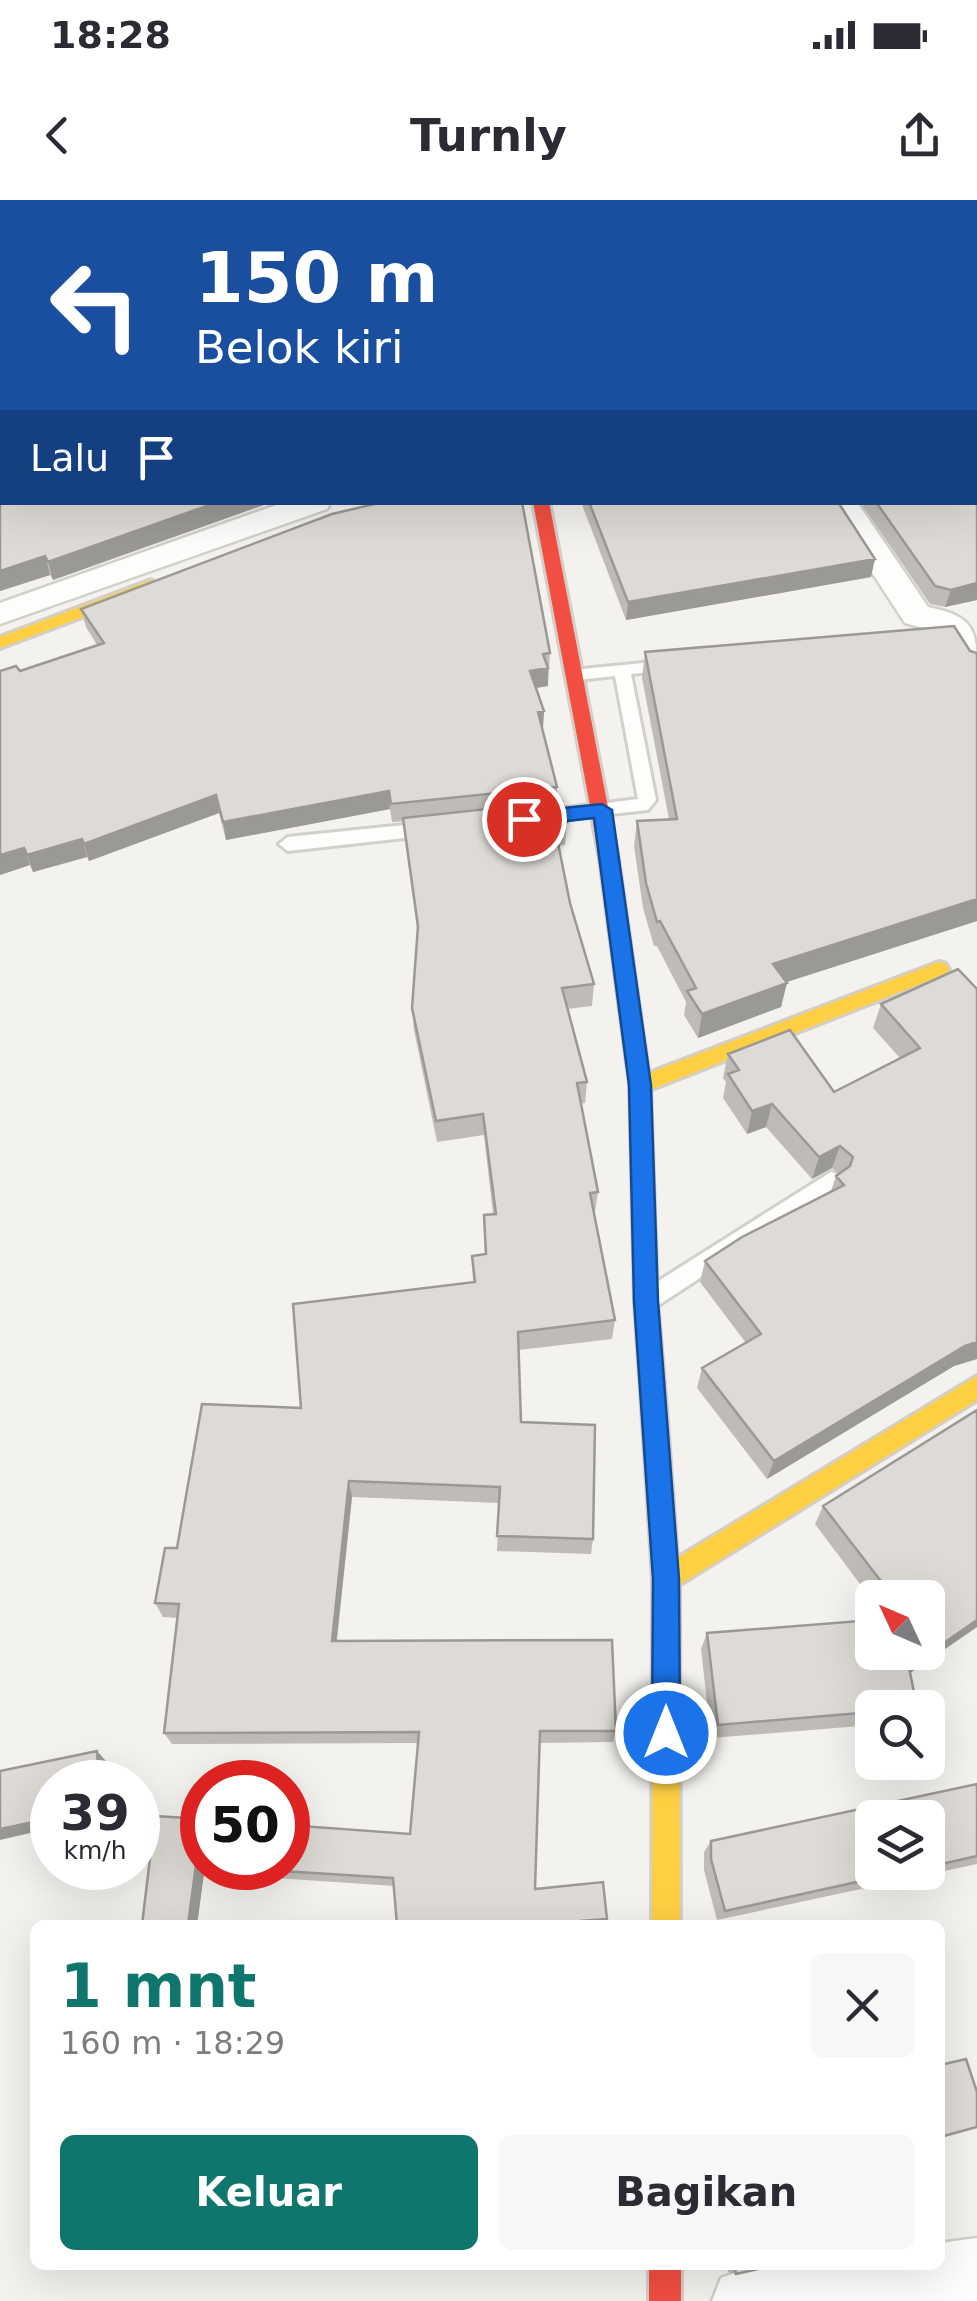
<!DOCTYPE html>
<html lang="id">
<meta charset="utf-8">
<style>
body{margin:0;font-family:"DejaVu Sans",sans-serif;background:#f7f7f7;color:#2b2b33;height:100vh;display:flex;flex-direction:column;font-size:38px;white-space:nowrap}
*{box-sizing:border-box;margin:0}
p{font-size:32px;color:#7c7c81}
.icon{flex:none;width:55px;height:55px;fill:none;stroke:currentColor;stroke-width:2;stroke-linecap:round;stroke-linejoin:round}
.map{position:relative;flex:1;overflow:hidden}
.details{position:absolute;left:30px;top:1720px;width:915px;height:350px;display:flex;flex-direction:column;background:#fff;border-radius:15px;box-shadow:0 10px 40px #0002}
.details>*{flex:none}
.guide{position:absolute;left:0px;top:0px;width:978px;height:305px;box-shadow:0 10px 40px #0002;background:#1a4fa0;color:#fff;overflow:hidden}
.needle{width:65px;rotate:314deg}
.controls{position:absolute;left:855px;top:1380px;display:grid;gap:20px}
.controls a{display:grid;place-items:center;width:90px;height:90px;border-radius:15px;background:#fff;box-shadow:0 10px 40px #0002;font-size:50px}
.speed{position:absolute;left:30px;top:1560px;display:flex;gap:20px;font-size:50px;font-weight:700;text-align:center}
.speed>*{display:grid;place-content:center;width:130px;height:130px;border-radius:50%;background:#fff;box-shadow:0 10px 40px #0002;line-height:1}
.speed small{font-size:25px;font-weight:400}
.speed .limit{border:15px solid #d22;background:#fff;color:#111}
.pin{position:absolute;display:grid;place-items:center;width:85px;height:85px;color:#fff;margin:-42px;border:5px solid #fff;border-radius:50%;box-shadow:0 2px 10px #0007}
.me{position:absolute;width:110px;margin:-55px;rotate:0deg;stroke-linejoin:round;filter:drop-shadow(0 0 8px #0008)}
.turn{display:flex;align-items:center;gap:35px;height:210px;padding:0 30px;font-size:45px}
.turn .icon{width:130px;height:130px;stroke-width:2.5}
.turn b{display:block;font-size:70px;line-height:85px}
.then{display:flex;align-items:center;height:95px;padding:0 30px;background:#0003;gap:20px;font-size:38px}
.round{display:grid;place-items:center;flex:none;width:105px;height:105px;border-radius:15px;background:#f7f7f7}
.summary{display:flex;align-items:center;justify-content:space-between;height:170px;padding:0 30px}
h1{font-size:60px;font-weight:600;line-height:75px;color:#0f766e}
.primary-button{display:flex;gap:20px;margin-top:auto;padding:20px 30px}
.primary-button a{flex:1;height:115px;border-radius:15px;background:#0f766e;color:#fff;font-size:40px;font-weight:600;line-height:115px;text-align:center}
.primary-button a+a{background:#f7f7f7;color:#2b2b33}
.status{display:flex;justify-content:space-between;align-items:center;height:70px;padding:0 50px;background:#fff;direction:ltr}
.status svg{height:28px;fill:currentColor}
header{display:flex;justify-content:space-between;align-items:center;height:130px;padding:0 30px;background:#fff;font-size:45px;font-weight:600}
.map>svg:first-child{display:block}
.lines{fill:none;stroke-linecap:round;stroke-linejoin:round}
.lane-casing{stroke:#d2d0cb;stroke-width:6}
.street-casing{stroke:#d2d0cb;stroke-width:5}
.fast-casing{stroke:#d3cfc5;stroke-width:6}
.slow-casing{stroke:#d3cfc5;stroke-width:6}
.jam-casing{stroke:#d3cfc5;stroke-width:6}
.lane{fill:#fdfdfc;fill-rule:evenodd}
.street{fill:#fdfdfc;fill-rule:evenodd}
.fast{fill:#16e098;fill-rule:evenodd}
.slow{fill:#ffcf43;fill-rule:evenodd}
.jam{fill:#f24e42;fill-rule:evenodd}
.wall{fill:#bfbcb8;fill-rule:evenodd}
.shaded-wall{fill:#9b9996}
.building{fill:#dedbd6;stroke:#9b9996;stroke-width:2.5}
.route{fill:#1a73e8;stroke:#114b97;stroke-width:2.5}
</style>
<div class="status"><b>18:28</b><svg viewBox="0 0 49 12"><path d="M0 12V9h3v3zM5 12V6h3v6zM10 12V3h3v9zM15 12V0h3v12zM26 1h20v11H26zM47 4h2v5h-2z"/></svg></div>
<header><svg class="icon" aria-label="back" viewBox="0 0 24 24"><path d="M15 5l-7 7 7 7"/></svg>Turnly<svg class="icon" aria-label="share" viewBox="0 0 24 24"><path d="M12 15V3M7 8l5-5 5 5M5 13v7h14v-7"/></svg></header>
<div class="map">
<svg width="977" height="2101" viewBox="0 0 977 2101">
<rect width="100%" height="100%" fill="#f4f2ee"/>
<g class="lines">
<defs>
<path id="lane" d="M674,460L680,461V469L631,474L656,600L648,610L528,623L526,618L535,612L638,599L615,476L578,480L569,474L572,470Z
M433,622L442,629L440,634L288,651L279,644L288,637Z
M831,972L839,975L842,981L839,987L657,1106L649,1109L641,1106L638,1099L641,1092Z"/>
<path id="street" d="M0,0H25L26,2L2,5Z
M285,302H331L327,309L0,424V403Z
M826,302H857L928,407C977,417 977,431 977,478L965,475L938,432L905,423Z
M977,2038V2101H712L721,2078C782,2053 873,2065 940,2065V2043Z"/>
<path id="fast" d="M609,652L618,659L650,885L657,1101L666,1208L662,1216L654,1219L646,1216L642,1208L635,1101L630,885L600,659Z"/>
<path id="slow" d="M465,0H477V2H465Z
M151,380L159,385L157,389L0,448V437Z
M939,762L946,764L949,769L946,774L647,891L640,893L630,885L633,879Z
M977,1176V1200L679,1385L680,1725H652L653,1379L642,1208L646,1200L654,1197L662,1200L666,1208L677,1358Z"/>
<path id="jam" d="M533,302H549L618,659L609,666L600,659Z
M649,2065H681V2101H649Z"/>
</defs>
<!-- lane casing -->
<use href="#lane" class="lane-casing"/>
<!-- street casing -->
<use href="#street" class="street-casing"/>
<!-- fast casing -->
<use href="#fast" class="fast-casing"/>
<!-- slow casing -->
<use href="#slow" class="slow-casing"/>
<!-- jam casing -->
<use href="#jam" class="jam-casing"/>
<!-- lane -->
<use href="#lane" class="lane"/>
<!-- street -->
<use href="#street" class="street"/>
<!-- fast -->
<use href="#fast" class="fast"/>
<!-- slow -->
<use href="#slow" class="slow"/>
<!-- jam -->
<use href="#jam" class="jam"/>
</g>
<!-- wall -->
<path class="wall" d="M485,0H977V400L945,407L930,404L860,302H975V2H485Z
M0,154L2,302H272L53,380L50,375L0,391Z
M581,302H838L871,377L626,420Z
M81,409L550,453L548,486L536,488L544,511L542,529L557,587L556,601L567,622L565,645L559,646L570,703L594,784L592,806L567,809L587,882L585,903L580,904L598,992L595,1012L594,1013L615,1120L612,1139L519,1150L521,1222L593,1339L591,1354L497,1351L499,1303L352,1297L337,1441L616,1531L613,1542L540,1543L535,1689L607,1719L605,1725H397L394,1686L204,1673L197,1725H142L202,1619V1668H288L410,1634L418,1543L172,1544L164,1533L178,1418L163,1417L155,1403L177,1348L301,1208L473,1082L472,1056L485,1054L484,1015L493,1014L484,935L437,942L414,830L412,808L418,735L405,641L404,621L392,622L390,609L226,640L219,613L89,661L87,657L33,672L30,665L0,675V471H20L97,445L86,427Z
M970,451L977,453V721L786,782L781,807L698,838L684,815L686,802L657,746H654L643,708L634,646L637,621L669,619L642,478L645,452Z
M977,789V1159L954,1166L767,1279L697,1188L702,1168L746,1143L700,1082L705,1061L831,991L836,976L839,974L832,968L812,979L766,927L747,934L723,898L726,882L723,878L728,854L834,892L900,858L873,828L881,804Z
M823,1306L977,1427L910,1473L872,1508V1525L711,1538L701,1449L707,1433L872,1452L928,1398H872V1400L815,1324Z
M977,1584V1664L717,1720L704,1670V1652L711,1641ZM928,1618V1672H872Z
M727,2065H776L736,2074L728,2072Z"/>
<!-- shaded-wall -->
<path class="shaded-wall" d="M613,0H685L684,2H612Z
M846,0H895V2H833Z
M218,302H272L53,380L48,362Z
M45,356L50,375L0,391V371Z
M875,359L871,377L626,420L628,402Z
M977,383V400L945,407L951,390Z
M548,468V486L530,489V471Z
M544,511L543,529L538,530V512Z
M389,591L390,609L226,640L223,622Z
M216,595L219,613L89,661L84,644Z
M82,639L87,657L33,672L27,655Z
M24,648L30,665L0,675V655Z
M977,699V721L768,788L773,764Z
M787,783L781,807L698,838L702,814Z
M772,904L766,927L747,934L752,911Z
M840,946L832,968L812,979L819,957Z
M977,1142V1159L954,1166L767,1279L774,1261L965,1146Z
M349,1281L352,1297L335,1454L332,1441Z
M977,1420V1427L897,1482L909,1467Z
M97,1551L106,1561L108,1582H99Z
M52,1618V1628L0,1640V1629Z
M196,1665L204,1673L197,1725H188Z"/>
<!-- building -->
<path class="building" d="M290,0H425V2H290Z
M490,0H613L614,2H491Z
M707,0H846L833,2H711Z
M911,0H977V49L975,47V2H914Z
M977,58V383L951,390L935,386L876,302H975V59Z
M0,154H2V302H218L48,362L45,356L0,371Z
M383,302H522L550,453L543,454L548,468L530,471L544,511L538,512L557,587L391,604L389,591L223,622L216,595L84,644L82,639L27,655L24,648L0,655V471L16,466L20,471L104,443L81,409L332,314Z
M589,302H838L875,359L628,402Z
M954,426L970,451L977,453V699L773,764L787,783L702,814L687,791L696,788L660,721L657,722L646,683L637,621L677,619L645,452Z
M562,601L567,622L554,623L570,703L594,784L562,788L587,882L577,883L598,992L590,993L615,1120L518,1132L521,1222L595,1225L593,1339L497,1336L500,1287L349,1281L332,1441L612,1440L616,1531H540L535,1689L603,1682L607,1719L581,1721L582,1725H397L393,1678L235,1668H288V1625L410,1634L419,1532L164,1533L179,1404L155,1403L165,1348H177L202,1204L301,1208L293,1104L475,1082L472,1056L486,1054L484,1015L496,1014L483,914L436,921L412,808L418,726L403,618Z
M958,769L977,789V1142L965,1146L774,1261L702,1168L761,1134L705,1061L742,1037L844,985L836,976L850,966L853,957L840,946L819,957L772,904L752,911L728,874L739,870L728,854L790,830L834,892L920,848L881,804Z
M977,1210V1420L909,1467L917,1508H872V1512L718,1525L707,1433L872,1420V1452H928V1398H894L823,1306Z
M97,1551L99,1582H52V1618L0,1629V1571Z
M977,1584V1656L928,1667V1618H872V1672H902L725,1711L711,1659V1641Z
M155,1616L202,1619V1665H196L188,1725H142Z
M966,1859L977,1892V1927L940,1937V1865Z
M734,2065H776L736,2074Z"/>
<!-- route -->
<path class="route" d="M602,604L612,610L651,885L658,1101L679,1379L680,1533L676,1542L666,1546L656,1542L652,1533L653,1379L634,1101L629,885L594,618L524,626L514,619L524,612Z"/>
</svg>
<div class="controls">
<a><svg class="needle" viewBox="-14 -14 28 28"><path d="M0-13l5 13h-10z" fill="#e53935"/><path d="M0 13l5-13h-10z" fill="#7c7c81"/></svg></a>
<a><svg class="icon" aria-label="search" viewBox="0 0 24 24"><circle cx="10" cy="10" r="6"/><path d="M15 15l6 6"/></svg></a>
<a><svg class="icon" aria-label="layers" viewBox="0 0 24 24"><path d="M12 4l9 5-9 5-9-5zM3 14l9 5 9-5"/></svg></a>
</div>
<div class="speed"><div>39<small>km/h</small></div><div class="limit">50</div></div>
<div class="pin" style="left:524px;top:619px;background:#d93025"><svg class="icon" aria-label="arrive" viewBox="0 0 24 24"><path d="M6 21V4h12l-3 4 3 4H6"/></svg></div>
<svg class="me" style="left:666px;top:1533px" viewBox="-20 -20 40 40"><circle r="17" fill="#1a73e8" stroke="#fff" stroke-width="3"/><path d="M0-11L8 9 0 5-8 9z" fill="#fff"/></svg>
<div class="guide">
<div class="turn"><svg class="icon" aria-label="left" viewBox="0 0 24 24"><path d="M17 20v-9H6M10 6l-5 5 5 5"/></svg><div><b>150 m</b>Belok kiri</div></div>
<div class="then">Lalu<svg class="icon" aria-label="arrive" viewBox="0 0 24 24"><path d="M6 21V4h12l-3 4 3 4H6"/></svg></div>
</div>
<section class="details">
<div class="summary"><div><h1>1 mnt</h1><p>160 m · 18:29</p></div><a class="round"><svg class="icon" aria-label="close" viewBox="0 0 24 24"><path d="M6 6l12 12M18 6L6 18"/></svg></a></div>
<div class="primary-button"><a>Keluar</a><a>Bagikan</a></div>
</section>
</div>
